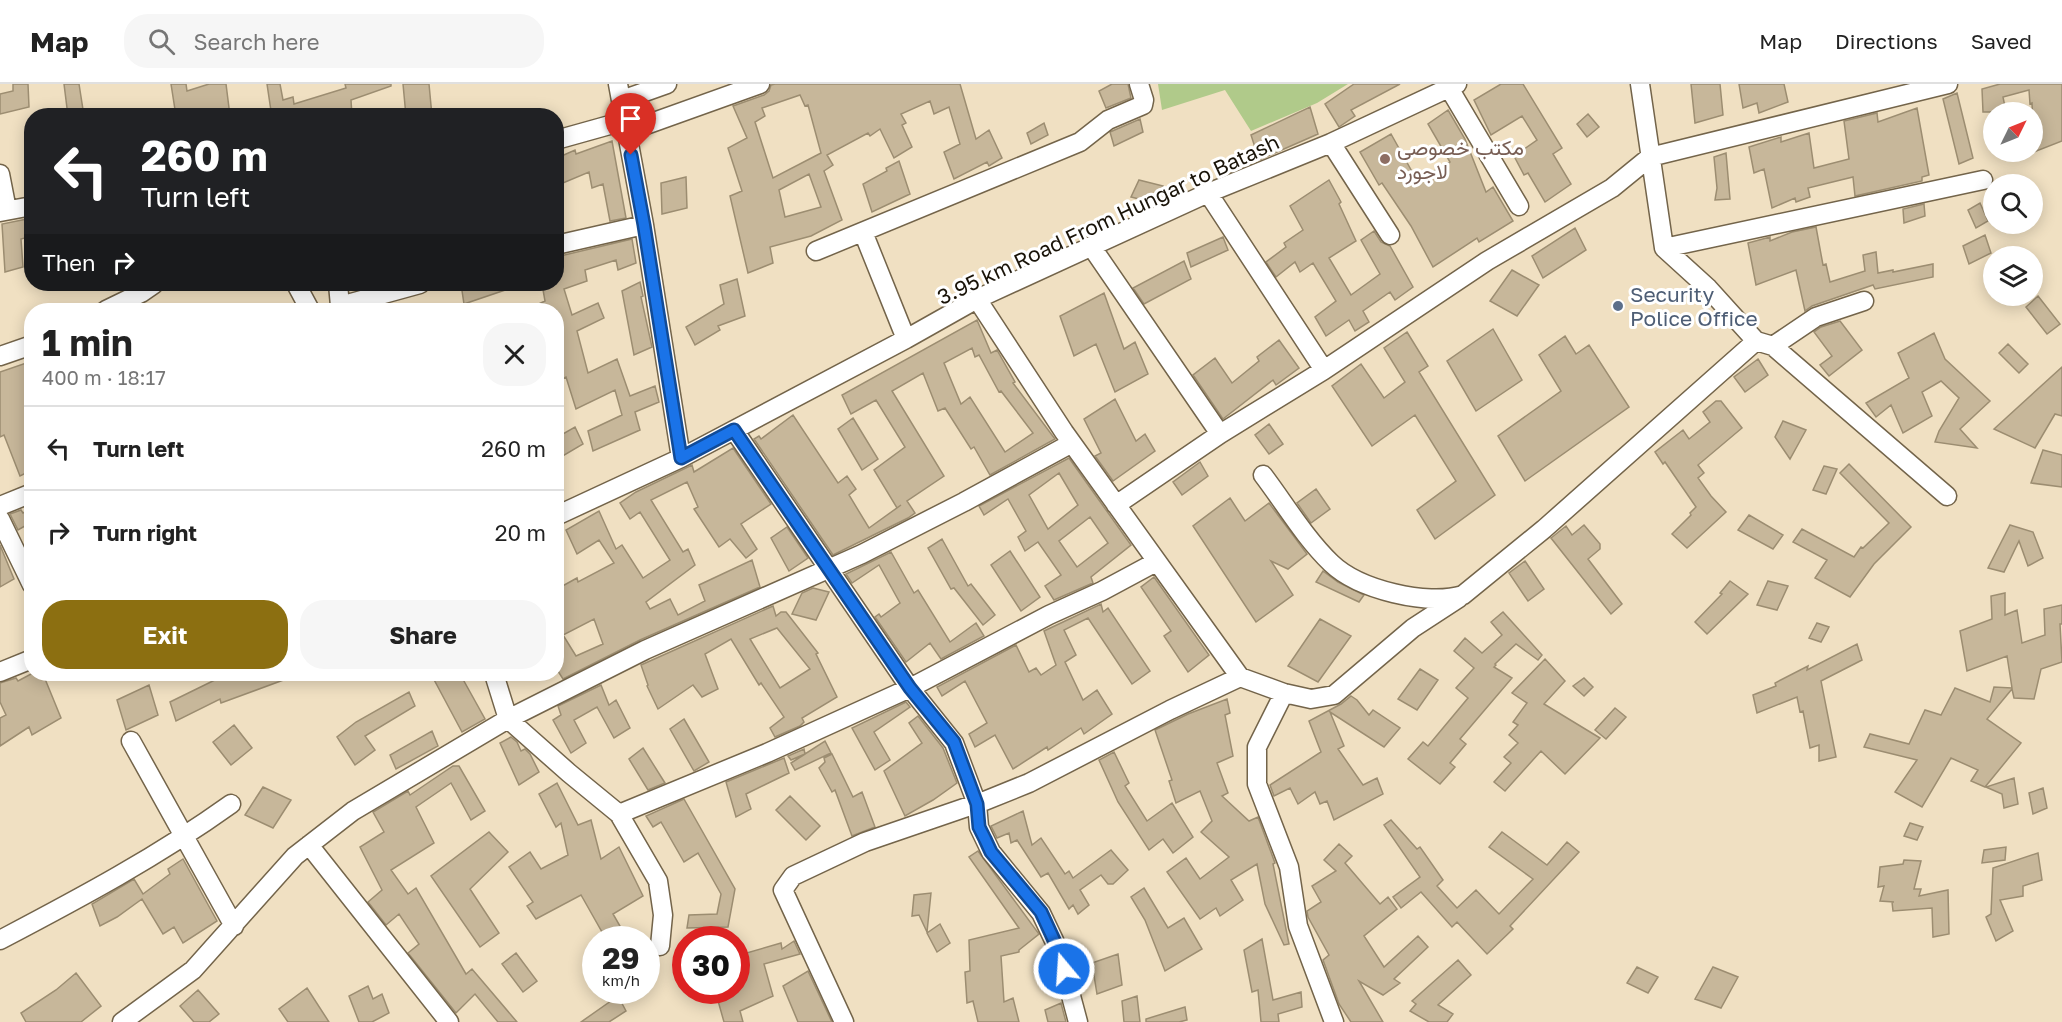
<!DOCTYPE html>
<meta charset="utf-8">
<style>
body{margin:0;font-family:"Golos Text",Vazirmatn,sans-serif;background:#f6f6f6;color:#222;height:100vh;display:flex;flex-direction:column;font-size:22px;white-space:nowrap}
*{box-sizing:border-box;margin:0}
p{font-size:20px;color:#767676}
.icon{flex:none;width:33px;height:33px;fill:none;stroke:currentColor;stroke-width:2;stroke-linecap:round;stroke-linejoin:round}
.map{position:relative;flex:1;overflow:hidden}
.drawer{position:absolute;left:24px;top:219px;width:540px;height:378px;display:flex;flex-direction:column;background:#fff;border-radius:24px;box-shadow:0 3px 15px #0003}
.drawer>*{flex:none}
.hud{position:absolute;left:24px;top:24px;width:540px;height:183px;border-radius:24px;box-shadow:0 3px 15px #0003;background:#202124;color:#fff;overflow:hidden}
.needle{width:39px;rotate:47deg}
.buttons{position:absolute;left:1983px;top:18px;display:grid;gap:12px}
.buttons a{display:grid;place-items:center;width:60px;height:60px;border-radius:50%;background:#fff;box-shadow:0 3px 15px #0003;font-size:30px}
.speed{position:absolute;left:582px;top:842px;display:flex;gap:12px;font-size:30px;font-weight:700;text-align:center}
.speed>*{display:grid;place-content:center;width:78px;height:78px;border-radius:50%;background:#fff;box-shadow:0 3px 15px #0003;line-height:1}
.speed small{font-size:15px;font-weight:400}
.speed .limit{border:9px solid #d22;background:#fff;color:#111}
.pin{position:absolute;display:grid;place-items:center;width:51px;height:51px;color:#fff;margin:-62px -26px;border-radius:50% 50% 50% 0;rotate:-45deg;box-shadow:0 0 6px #0007}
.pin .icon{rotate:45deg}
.me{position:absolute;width:66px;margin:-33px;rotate:342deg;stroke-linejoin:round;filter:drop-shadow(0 0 4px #0008)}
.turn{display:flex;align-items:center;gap:21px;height:126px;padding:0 18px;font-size:27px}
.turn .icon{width:78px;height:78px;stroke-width:2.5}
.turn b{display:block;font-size:42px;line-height:51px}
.then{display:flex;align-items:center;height:57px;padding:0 18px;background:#0003;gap:12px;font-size:22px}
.round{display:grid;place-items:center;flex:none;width:63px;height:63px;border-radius:24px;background:#f6f6f6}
.overview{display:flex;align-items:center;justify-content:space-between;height:102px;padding:0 18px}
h1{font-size:36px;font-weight:700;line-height:45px}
.cta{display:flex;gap:12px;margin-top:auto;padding:12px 18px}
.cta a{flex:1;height:69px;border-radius:24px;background:#8c6f11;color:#fff;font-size:24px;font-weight:700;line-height:69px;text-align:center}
.cta a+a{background:#f6f6f6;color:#222}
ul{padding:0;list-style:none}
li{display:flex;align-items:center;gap:18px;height:84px;padding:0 18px;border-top:2px solid #e0e0e0}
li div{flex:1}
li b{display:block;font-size:22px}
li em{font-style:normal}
header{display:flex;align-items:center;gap:36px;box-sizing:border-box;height:84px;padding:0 30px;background:#fff;border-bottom:2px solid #e0e0e0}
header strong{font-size:28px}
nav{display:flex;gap:33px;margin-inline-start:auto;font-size:21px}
.search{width:420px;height:54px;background:#f6f6f6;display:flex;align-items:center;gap:15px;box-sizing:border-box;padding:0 21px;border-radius:24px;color:#767676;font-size:22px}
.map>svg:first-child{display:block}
.green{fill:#b0ca8a}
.building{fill:#c7b79a;stroke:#9c8d71;stroke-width:1.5;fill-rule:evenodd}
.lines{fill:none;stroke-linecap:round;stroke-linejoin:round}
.minor-casing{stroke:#73644a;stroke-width:21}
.minor{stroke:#fff;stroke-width:18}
.route-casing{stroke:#114b97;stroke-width:15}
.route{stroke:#1a73e8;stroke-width:10}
.education-dot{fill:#8d6e63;stroke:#fff;stroke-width:2}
.service-dot{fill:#5c6f8a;stroke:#fff;stroke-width:2}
.labels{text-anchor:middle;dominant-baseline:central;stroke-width:6;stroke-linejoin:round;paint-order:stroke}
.education-label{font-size:21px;fill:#785e54;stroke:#fff;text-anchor:start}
.street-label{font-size:21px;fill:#191308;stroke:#fff}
.service-label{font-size:21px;fill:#4e5e75;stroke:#fff;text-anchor:start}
</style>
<header>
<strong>Map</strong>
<div class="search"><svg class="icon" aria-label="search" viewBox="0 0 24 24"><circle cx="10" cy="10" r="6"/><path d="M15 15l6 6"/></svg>Search here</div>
<nav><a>Map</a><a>Directions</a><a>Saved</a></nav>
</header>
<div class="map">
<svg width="2062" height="938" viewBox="0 0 2062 938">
<rect width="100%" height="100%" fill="#f0e0c2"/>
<!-- green -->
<path class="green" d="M1158,0H1348L1317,19L1251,47L1225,6L1162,26Z"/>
<!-- building -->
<path class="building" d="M13,0H28L29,23L0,30V10L13,7Z
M64,0H79L84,32H68Z
M171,0H186L187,7L209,0H226L230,32H205L204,25L184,32H176Z
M267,0H280L283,16L293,13L294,20L346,4L345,0H391V2L351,16L352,32H268V28L271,27Z
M403,0H429L432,32H406Z
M775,0H960L976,55L989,46L1002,74L989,82L987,78L954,95L944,68L960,60L949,23L934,30L930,17L901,30L906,39L902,41L912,63L894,74L880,45L870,52L868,49L827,71L833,81L824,87L842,136L811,152L770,163L773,179L748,189L730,112L742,107L728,64L747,54L733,22L764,11L769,7L771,1ZM800,11L805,22L808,21L821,69L773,94L755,38L765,32L762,24ZM809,90L821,123L785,133L779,106Z
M1112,0H1128L1131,14L1106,24L1099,7Z
M1354,0H1400L1351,26L1355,32L1339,43L1325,20Z
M1501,0H1523L1562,64L1553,70L1571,100L1545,118L1528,89L1524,91L1514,72L1537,56L1522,32L1491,51L1474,16Z
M1691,0H1720L1723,31L1695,39Z
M1739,0H1784L1788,18L1759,29L1757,19L1743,24Z
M2000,0H2062V57L2034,68L2032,19L2030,20L2029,6L2003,13L2006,28H1983L1982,5Z
M1957,9L1973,74L1959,80L1943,15Z
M1310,23L1318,50L1259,76L1251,51Z
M1917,24L1929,91L1922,93V97L1855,112L1853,93L1808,104L1810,113L1796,118L1795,114L1772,124L1764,85L1754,89L1749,63L1781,53V58L1809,49L1814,84L1849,75L1844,37L1877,29L1878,38Z
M1448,26L1465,55L1486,108L1493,103L1513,137L1479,158L1477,154L1433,183L1411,142L1382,99L1379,101L1360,68L1391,50L1414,91L1416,90L1420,95L1450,78L1428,40Z
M1588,30L1599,43L1587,53L1577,40Z
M1140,35L1143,48L1114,62L1110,48Z
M1044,39L1048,51L1031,60L1027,49Z
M612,57L626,134L610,137L603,100L592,104L589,88L563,99L557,74L575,66L576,70Z
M1726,69L1730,115L1715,116L1717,104L1714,73Z
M899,77L910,110L872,128L863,100L887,87L886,84Z
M686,93L687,124L662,130L661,99Z
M1139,96L1163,102L1155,119L1131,113Z
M1329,96L1341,118L1339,120L1356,157L1329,174L1351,211L1380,190L1361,156L1374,147L1381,158L1390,162L1413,203L1395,216L1390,208L1363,227L1369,238L1355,247L1349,236L1326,252L1315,233L1336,217L1313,179L1300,188L1295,178L1276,193L1266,178L1286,163L1284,159L1303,146L1290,122Z
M1980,119L1988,137L1976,144L1968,126Z
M1924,120L1925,132L1904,139L1903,125Z
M32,134V152L21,155L23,183L5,188L2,140Z
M1816,143L1823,181L1826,180L1830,198L1865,187L1863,171L1876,168L1878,189L1893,186V188L1933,180V193L1875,205L1873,201L1812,222L1805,227L1796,186L1756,201L1748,159L1770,153V157L1792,148Z
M1575,144L1586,166L1543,194L1532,172Z
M1985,151L1991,169L1969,180L1963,162Z
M1223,153L1228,166L1191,183L1187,169Z
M632,155L636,179L618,186L616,176L585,186L587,197L564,205L572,231L598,219L604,234L577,247L588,289L617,275L630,312L655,302L659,318L635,328L640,346L593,367L588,347L622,331L615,306L576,325L566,293L556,298V226H526L545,217L542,200H556V173Z
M1184,177L1191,195L1144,220L1133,204Z
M1512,186L1539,201L1517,232L1490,217Z
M737,195L745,232L718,242L720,246L695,261L686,243L724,220L720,201Z
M640,198L643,212L641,213L652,263L634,271L622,207Z
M461,200H516L517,202L464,220Z
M1104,209L1124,265L1135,258L1148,290L1115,308L1096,260L1074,272L1060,232Z
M2038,212L2060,240L2047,250L2026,223Z
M977,236L991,269L997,266L1015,298L1013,299L1055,355L990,391L974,363L971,365L945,324L938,327L923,289L892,307L944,392L907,417L915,429L908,434L833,471L754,355L759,352L761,355L793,331L838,399L847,392L856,405L849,411L869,444L901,421L897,424L874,386L905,363L876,316L851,330L842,311ZM972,264L975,273L979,271L999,308L1001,307L1033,349L1005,368L970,313L961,320L944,279Z
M1840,237L1862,266L1829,292L1820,281L1832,272L1814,248L1821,243Z
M1493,245L1522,296L1476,327L1447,277Z
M1407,248L1428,282L1419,288L1495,411L1435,455L1417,426L1456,397L1415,331L1372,362L1332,302L1361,280L1384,314L1405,298L1384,264Z
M1934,249L1945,275L1990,317L1960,345L1977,364L1935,358L1939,347L1959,314L1941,297L1922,308L1932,332L1903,349L1891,321L1876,333L1866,319L1909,294L1898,269Z
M1565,252L1576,270L1589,261L1629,323L1525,397L1498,352L1561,307L1539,271Z
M1279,256L1299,284L1276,301L1273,296L1223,335L1193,291L1215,274L1232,299L1259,277L1257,273Z
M2008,260L2028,280L2019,289L1999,269Z
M1758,275L1768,291L1745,308L1734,293Z
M32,277V386L20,392L4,351L0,353V288Z
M2062,283V332L2055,330L2035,364L1994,345Z
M1115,315L1136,357L1145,350L1155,367L1113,397L1095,372L1101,369L1084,335Z
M1716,317H1721L1742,344L1698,381L1704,389L1698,394L1711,412L1726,428L1687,464L1672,450L1691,431L1690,429L1696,423L1665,378L1663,380L1655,368L1683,346L1689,355L1710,338L1703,328Z
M853,334L878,375L862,386L838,345Z
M556,336L563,350L575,343L583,360L556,376Z
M1783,337L1806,346L1790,375L1775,353Z
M1269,340L1283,360L1269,370L1255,351Z
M733,364L771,420L741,440L757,465L746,474L730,455L719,463L694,425L698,423L687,398L651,416L683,468L688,465L695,481L646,518L650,525L670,515L678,531L705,517L699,501L752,476L760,503L640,556L563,595L556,584L557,505L577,494L578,498L614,479L599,456L577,470L566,446L599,427L616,465L622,461L643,494L670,476L640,428L630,435L620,419L636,408L692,381L694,388ZM594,535L603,560L576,572L563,551Z
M2043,366L2062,371V403L2031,399Z
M1069,374L1131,461L1091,493L1093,499L1054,516L1045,502L1061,491L1038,458L1025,467L1018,453L1026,447L1008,415L984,431L979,422ZM1059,389L1078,421L1048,445L1029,411ZM1090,433L1108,459L1077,483L1059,457Z
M1200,378L1208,392L1182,411L1173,398Z
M1849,380L1911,443L1874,480L1850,513L1815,494L1827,476L1793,458L1802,445L1854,473L1861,463L1863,464L1889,439L1840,389Z
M1824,382L1837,385L1826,410L1813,406Z
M1316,405L1330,425L1311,439L1297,419Z
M1230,414L1245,437L1269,419L1307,470L1288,485L1271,477L1293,511L1256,538L1193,442Z
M32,424V438L18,446L10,430L21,426L23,429Z
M1749,431L1783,451L1773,465L1738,446Z
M1584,441L1600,460V465L1588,475L1622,520L1611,530L1551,454L1566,442L1572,451Z
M2010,441L2033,448L2043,474L2028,482L2019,457L2004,488L1988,484Z
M787,443L808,474L789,487L771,454Z
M942,455L968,502L971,500L995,531L983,541L954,504L951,505L928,464Z
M0,461L14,495L0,503Z
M1010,467L1040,513L1021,527L991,481Z
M891,468L914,509L918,506L950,558L976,539L984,552L941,575L930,559L906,578L875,533L879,530L881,533L900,519L879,481L852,499L846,490Z
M1525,477L1544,505L1528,517L1509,489Z
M1323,487L1338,498L1364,511L1359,518L1316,498Z
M1154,493L1209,571L1188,588L1164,552L1171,547L1141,503Z
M1730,497L1748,510L1707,550L1695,538L1722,510L1720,509Z
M1768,497L1788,502L1777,526L1757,521Z
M813,504L829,508L816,536L792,530L802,509Z
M2005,509V531L2017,526L2022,559L2045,551L2044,525L2062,521V540H2060L2062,578L2041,585L2034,615L2014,614L2012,605L1987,635L2021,659L1985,703L1971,697L1978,686L1951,674L1922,723L1895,708L1917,676L1864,663L1870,650L1909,660L1925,626L1941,631L1955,604L1990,618L1994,603L2012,604L2007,572L1967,587L1960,547L1992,535L1991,512Z
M1101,520L1103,528L1108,524L1150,587L1132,600L1088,534L1064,546L1076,571L1065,578L1083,616L1097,606L1112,630L1084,650L1081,644L1048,666L1047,663L1013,685L995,651L975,663L969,650L987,639L965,597L942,612L937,603L1016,561L1029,588L1036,584L1041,591L1056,581L1044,547Z
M773,522L776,532L781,528H786L818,569L816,570L837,613L802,634L804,638L800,642L775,653L770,644L784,633L761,599L759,601L731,555L705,570L718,605L702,613L693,601L658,625L647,602L648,601L641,581ZM777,544L810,585L780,604L750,555Z
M1503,528L1542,571L1538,576L1516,560L1495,580L1496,581L1494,583L1512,594L1460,655L1466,660L1450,679L1455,683L1440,700L1408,675L1423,658L1428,662L1468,614L1456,604L1474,584L1454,567L1465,554L1482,569L1502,551L1491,538Z
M1320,535L1351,552L1318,598L1288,582Z
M1817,539L1829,543L1821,558L1809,554Z
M1857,560L1862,576L1821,597L1836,673L1819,677V661L1810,664L1803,627L1800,628L1797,613L1757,629L1753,611L1776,602L1775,599L1808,582L1807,586Z
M1545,575L1565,597L1544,620L1600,654L1565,690L1541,667L1505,707L1494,698L1511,679L1504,673L1518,659L1509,651L1518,641L1513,638L1527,619L1512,609Z
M1420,585L1438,596L1417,626L1398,615Z
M31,590H43L61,634L32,651L29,643L0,662V634L6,631L0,618V599L16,594L18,597Z
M227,590L297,591L221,619L220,615L176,637L170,618Z
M431,590H460L485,635L462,648Z
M1584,594L1593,603L1584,612L1573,602Z
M149,601L158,631L126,646L117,616Z
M601,601L609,621L616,616L630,644L614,654L597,623L574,636L586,659L571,669L553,636L561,631L558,622Z
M409,608L415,622L365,652L375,666L355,681L337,653L356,638Z
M1351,612L1357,616L1369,631L1373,626L1400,644L1384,663L1330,628L1344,662L1338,665L1363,701L1377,694L1383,710L1334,736L1327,717L1320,720L1315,708L1298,720L1290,704L1274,712L1270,701L1321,668L1309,637L1341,620Z
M1227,615L1230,629L1225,631L1233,672L1217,679L1228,709L1222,712L1249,737L1258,733L1275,779L1273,780L1289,860L1284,861L1265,820L1257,780L1231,796L1243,816L1220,832L1216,824L1200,835L1167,788L1186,774L1200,795L1229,773L1201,748L1212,737L1200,707L1176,719L1169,697L1172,696L1155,646L1188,630Z
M906,618L910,623L874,648L890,676L875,686L852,644Z
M1615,624L1626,633L1606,655L1595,646Z
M918,632L943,664L957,699L933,716L905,732L884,687L922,659L909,639Z
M684,635L709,678L694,687L670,645Z
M234,641L252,664L231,681L213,658Z
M432,647L438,662L396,685L390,671Z
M511,653L517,658L521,667L525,665L530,670L539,688L519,701L500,659Z
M825,657L831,669L795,686L791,679L805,670L791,676L788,672L804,665L805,670Z
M643,664L665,699L648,706L629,675Z
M1114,668L1129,699L1125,702L1147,737L1172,719L1193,753L1173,769L1163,755L1149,766L1118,718L1099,676Z
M832,670L853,713L862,708L875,743L852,752L835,706L832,708L819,684L825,678L824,674Z
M784,674L789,689L746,710L751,725L736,733L726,698Z
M453,682H459L485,727L471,736L451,699L416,723L434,759L391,786L408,810L416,804L466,890L472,885L517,938H498L475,910L456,929L408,869L419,860L399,830L386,841L368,818L382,806L360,763L384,748L373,728L408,707L410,711Z
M2014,694L2018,720L2004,724L2002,710L1986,703Z
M557,699L578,741L591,736L601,775L619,763L643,812L613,830L624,849L615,855H606L581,811L536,835L527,822L533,818L509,783L530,768L541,785L568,771L561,739L556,743L539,710Z
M263,703L291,716L273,744L245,731Z
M2043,704L2047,724L2033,730L2029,709Z
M790,712L820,742L806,756L776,726Z
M684,715L735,805L728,843L687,844L689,831L717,830L721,810L698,769L684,778L661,738L653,743L646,732Z
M1023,727L1032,761L1041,754L1065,790L1069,787L1073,794L1111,766L1128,786L1113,800H1108L1101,791L1080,806L1089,821L1078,830L1073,821L1069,825L1048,789L1041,793L1017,756L1011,759L1009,749L997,754L991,742Z
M1391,736L1417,765L1420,763L1443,796L1437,802L1457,824L1476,806L1499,830L1533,795L1489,763L1502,748L1547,781L1567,758L1579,768L1510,842L1513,845L1487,870L1457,838L1452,843L1421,808L1401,824L1393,813L1420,793L1384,741Z
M1910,739L1923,743L1917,756L1904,752Z
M489,748L508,768L470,805L499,849L480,863L431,792Z
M1339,760L1352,772L1345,779L1380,820L1388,813L1397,825L1364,852L1384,883L1418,852L1428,863L1394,895L1400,899L1383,911L1359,897L1383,938H1351L1339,920L1323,876L1329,871L1308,833L1307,827L1321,818L1312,802L1336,787L1324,776Z
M2006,763L2005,776L1982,779L1984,766Z
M978,767L1039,850L1019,866V868L1001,872L1004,918L1013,914L1019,938H978L973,917L967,919L965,888L970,887L969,856L1019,844L969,773Z
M2038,769L2042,796L2023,802V812L2000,816L2013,847L1996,857L1986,833L1991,830L1993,784Z
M183,775L217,837L183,859L174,843L163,850L142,815L117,833L100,842L92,820L134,795L143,810L170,790L168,785Z
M1904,776L1921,777L1914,805H1921L1919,812L1948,806L1949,850L1933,853L1932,824L1893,827L1892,818H1894L1880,817L1884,802L1878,803L1880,783L1903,780Z
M1144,804L1168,844L1184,834L1202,865L1165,887L1145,836L1131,813Z
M931,809L927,848L919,831L912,832L914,811Z
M940,840L950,859L937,868L927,849Z
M1262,855L1273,916L1301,908L1302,923L1278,930L1279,938H1261L1258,906L1252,908L1244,866Z
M794,857L800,870L764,880L773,912L740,927L743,938H724L715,906H736V872L781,859L782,865Z
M516,869L537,897L523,908L502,880Z
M1118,870L1122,901L1097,910L1092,879Z
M1458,876L1471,891L1438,921L1453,930L1447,938H1429L1410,927L1416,920L1412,917Z
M1637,883L1658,893L1648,909L1627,899Z
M1713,883L1738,893L1721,924L1695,915Z
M808,887L832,938H798L783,902Z
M76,889L101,922L81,938H26L21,929L56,906Z
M368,902L373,915L382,910L389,929L372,938H359L349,912Z
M307,904L329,938H288L279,925Z
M198,906L219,930L209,938H194L180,922Z
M618,912L626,927L609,938H581Z
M1137,912L1140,938H1124L1122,917Z
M1061,919L1066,938H1048L1045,926Z
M1185,923L1187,936L1179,938H1146V935Z"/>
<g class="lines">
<defs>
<path id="minor" d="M618,0L644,141L681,374
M1640,0L1664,164L1708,204L1756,257L1773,262L1947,412
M1449,4L1519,122
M622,16L667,0
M626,48L760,0
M556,56L624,37
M1331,59L1390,151
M0,90L7,126
M1208,109L1324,286
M0,128L32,122
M863,148L906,255
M556,161L644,141
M1091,162L1220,350
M1664,164L1983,96
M816,167L1080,58L1108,36L1143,21L1144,16L1139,0
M296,200L310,226
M338,200L340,222
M977,215L1064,348L1240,593
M106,226L141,209L154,200
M338,226L340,222L420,200
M1773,262L1816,233L1864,217
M0,272L32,261
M734,346L910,604L954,659L977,720L979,743L991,768L1041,829L1059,867L1078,938
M1263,391C1285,420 1305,454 1331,479C1359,506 1427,522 1463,511L1544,445L1756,257
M1116,421L1220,350L1324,286L1487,177L1612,104L1650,73L1948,0
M0,422L32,409
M556,432L681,374L906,255L977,215L1208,109L1331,59L1457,0
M0,435L32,501
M0,588L32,575
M494,590L508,635L645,566L862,470L964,418L1072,359
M1284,609L1257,663V700L1289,783L1298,842L1334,938
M131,657L234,842
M977,720L1029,699L1170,626L1240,593L1284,609L1311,615L1334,611L1413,544L1459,514
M619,730L658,797L663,831L660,862
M309,761L449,938
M0,856C80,814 157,773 231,720
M122,938L193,886L295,772L353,727L508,635L569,689L619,730L767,669L910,604L1049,531L1102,507L1156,478
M844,938L783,806L793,792L865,758L970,722"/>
</defs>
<!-- minor casing -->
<use href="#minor" class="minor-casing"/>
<!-- minor -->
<use href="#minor" class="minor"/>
</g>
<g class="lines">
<defs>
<path id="route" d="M631,71L644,141L681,374L734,346L910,604L954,658L977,720L979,743L985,755L991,768L1041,828L1059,867L1064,885"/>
</defs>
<!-- route casing -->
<use href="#route" class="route-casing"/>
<!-- route -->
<use href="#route" class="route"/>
</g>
<!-- markers -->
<circle class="education-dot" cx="1385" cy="75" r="6"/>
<circle class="service-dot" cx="1618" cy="222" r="6"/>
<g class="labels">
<!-- education labels -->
<g class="education-label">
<text x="1397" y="63">مکتب خصوصی<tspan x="1397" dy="24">لاجورد</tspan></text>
</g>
<!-- street labels -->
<g class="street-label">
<text transform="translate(1108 135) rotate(-25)">3.95 km Road From Hungar to Batash</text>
</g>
<!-- service labels -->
<g class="service-label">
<text x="1630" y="210">Security<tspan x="1630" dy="24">Police Office</tspan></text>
</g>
</g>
</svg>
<div class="buttons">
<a><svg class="needle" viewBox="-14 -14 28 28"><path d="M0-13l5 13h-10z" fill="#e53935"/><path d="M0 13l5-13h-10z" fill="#767676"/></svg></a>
<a><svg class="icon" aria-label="search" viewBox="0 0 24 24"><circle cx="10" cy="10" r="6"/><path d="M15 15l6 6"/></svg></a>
<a><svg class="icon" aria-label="layers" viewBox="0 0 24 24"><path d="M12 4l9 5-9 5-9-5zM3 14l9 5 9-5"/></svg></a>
</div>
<div class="speed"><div>29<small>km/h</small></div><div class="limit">30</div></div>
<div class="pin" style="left:631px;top:71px;background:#d93025"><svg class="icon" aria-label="arrive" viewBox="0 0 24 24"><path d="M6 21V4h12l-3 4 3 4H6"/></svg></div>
<svg class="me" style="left:1064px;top:885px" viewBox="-20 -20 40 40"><circle r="17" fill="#1a73e8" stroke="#fff" stroke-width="3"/><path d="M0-11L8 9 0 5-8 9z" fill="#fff"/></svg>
<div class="hud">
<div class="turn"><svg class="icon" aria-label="left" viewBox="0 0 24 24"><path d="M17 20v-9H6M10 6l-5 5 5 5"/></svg><div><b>260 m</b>Turn left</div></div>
<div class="then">Then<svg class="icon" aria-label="right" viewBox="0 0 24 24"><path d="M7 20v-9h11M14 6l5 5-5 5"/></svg></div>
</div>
<section class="drawer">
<div class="overview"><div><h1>1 min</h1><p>400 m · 18:17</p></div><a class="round"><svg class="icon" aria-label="close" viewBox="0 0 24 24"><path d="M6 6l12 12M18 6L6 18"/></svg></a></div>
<ul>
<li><svg class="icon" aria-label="left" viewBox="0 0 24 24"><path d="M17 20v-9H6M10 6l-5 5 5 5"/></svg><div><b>Turn left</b></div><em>260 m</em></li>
<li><svg class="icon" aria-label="right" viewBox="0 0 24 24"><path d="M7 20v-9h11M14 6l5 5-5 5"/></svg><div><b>Turn right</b></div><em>20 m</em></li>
</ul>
<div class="cta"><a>Exit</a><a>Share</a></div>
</section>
</div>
